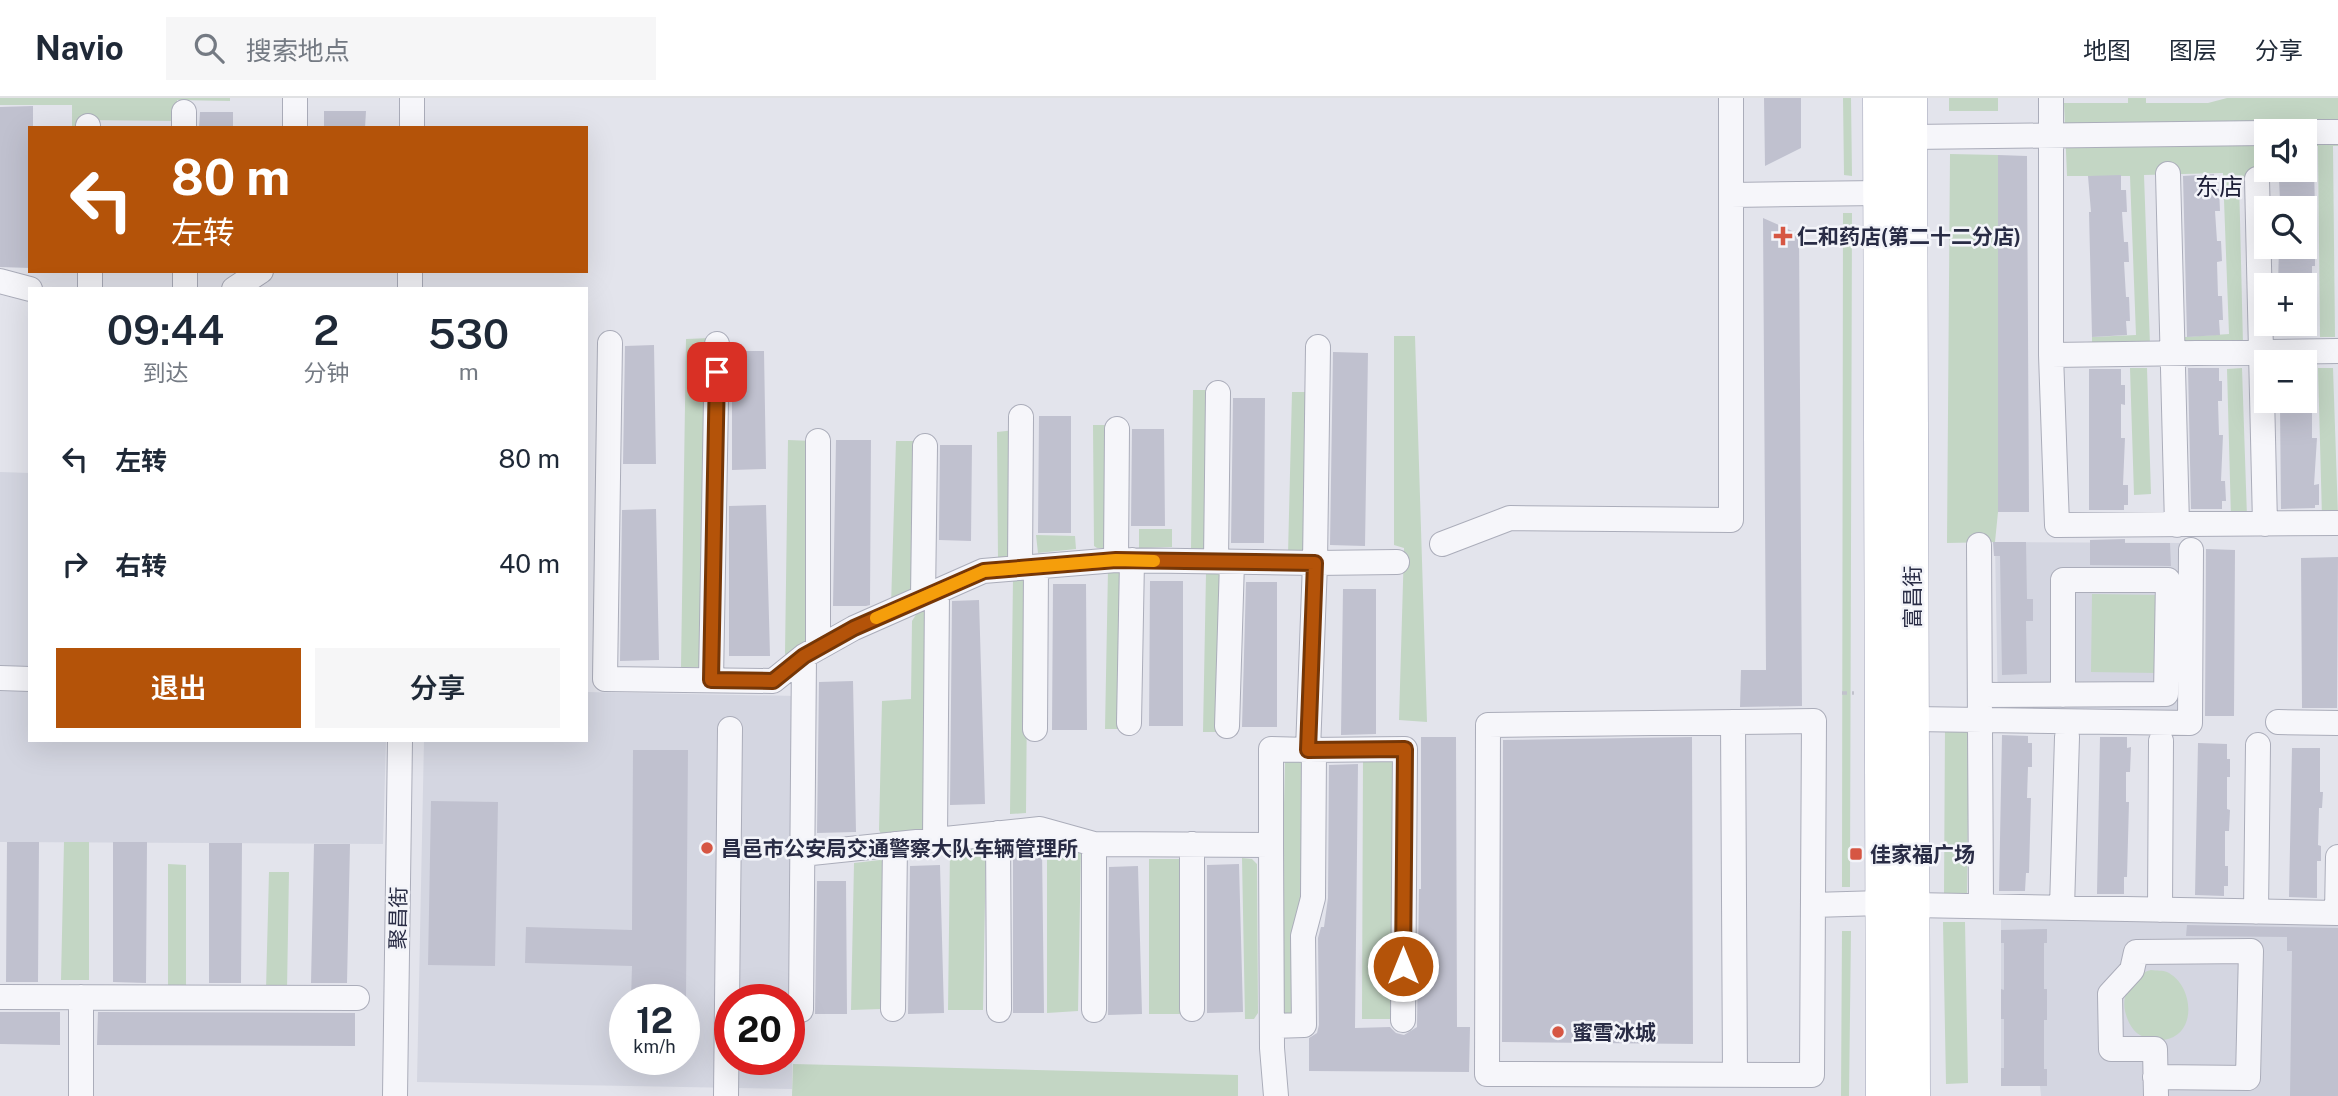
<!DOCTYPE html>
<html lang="zh">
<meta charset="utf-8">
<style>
body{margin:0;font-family:"Public Sans","Noto Sans SC",sans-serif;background:#f6f6f7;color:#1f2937;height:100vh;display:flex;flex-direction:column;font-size:26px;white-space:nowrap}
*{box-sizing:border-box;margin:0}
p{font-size:23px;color:#747a83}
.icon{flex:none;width:38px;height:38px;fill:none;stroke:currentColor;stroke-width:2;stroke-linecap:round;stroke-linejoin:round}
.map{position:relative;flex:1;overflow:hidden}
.details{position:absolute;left:28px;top:189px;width:560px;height:455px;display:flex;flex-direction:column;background:#fff;border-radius:0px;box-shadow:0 7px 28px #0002}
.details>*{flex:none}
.hud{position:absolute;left:28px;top:28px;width:560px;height:147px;border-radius:0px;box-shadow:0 7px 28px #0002;background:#b45309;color:#fff;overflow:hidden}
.tools{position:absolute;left:2254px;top:21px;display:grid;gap:14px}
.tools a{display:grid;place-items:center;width:63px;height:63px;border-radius:0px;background:#fff;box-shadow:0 7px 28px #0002;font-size:35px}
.speed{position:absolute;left:609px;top:886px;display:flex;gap:14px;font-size:35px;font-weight:700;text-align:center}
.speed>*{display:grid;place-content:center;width:91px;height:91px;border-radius:50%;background:#fff;box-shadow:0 7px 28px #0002;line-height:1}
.speed small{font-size:18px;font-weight:400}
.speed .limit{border:10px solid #d22;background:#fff;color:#111}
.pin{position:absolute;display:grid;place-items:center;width:60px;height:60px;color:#fff;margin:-30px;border-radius:14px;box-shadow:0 4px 10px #0006}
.me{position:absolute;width:77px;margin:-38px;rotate:0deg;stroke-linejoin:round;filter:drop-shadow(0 0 5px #0008)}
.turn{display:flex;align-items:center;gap:24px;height:147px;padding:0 28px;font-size:32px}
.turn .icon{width:91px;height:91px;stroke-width:2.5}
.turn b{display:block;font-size:49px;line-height:60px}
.eta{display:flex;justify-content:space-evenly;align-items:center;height:119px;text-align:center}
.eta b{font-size:42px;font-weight:600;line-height:49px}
.primary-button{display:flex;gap:14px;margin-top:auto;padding:14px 28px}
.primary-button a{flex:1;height:80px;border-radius:0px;background:#b45309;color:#fff;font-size:28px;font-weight:600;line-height:80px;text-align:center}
.primary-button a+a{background:#f6f6f7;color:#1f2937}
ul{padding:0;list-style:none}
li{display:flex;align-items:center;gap:21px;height:105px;padding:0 28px}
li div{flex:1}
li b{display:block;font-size:26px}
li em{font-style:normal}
header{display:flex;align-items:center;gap:42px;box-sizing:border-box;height:98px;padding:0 35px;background:#fff;border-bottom:2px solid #e0e1e3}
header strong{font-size:33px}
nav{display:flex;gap:38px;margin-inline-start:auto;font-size:24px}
.search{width:490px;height:63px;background:#f6f6f7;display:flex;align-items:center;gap:18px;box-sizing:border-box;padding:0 24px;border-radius:0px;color:#747a83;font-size:26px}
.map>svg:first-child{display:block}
.built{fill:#d4d6e1;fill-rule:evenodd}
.green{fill:#c3d6c4}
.building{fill:#c0c1cf}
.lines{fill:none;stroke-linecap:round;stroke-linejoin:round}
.minor-casing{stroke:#abadba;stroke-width:26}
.major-casing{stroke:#a1a4b8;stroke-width:33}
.path{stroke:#c1c1cb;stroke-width:3.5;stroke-dasharray:5 5;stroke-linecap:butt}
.minor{stroke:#f6f6fa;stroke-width:24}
.major{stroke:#fff;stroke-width:32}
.route-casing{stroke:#753606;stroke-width:18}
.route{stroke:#b45309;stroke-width:12}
.slow{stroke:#f59e0b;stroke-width:12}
.poi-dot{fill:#d65643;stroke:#f3f4f9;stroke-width:2.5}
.labels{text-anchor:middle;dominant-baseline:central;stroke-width:5;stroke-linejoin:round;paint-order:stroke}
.poi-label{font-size:21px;font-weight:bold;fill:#292c45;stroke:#f3f4f9;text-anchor:start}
.street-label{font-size:21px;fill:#292c45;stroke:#f3f4f9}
.quarter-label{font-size:24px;fill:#1c1d36;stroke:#f3f4f9}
</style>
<header>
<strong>Navio</strong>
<div class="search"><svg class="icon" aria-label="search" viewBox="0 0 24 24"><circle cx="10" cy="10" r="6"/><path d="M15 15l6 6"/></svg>搜索地点</div>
<nav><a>地图</a><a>图层</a><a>分享</a></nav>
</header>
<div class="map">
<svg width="2338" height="998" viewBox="0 0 2338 998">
<rect width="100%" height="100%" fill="#e3e4ec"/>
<!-- built -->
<path class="built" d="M0,374L30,375V642H386L383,746L0,744Z
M1995,444L2184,445L2183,617L1998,614Z
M586,594L796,598L792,991L417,984L424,642H586ZM625,901H684V961H625ZM730,901H789V961H730Z
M2001,821L2338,826V998H2041L2040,988H2001Z"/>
<!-- green -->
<path class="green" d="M0,0H230V3L177,2L176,30H171V23L81,22V30H72V7H0Z
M1843,0H1851L1852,78L1844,77Z
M1949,0H1998V13H1949Z
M2128,0H2146V5H2208L2227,0H2338V48H2333L2335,239H2320L2318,48H2305V33H2266V72H2273V81H2239L2243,246L2185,248V239L2229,236L2223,75L2144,77L2150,247L2092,249V239L2136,237L2130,78H2067L2064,5H2128Z
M1950,56L1998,57V414L1995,444L1947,445Z
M1843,115H1852L1850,789H1842Z
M1394,238H1415L1427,624L1399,622L1404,450L1394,447Z
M711,240L707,569H681L686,241Z
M2130,270H2147L2151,396L2134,397Z
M2242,270L2247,419L2231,420L2227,271Z
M2318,270H2333L2338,418L2322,419Z
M1193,292H1211L1209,451H1191Z
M1292,294H1310L1306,457H1288Z
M1093,327H1112V450H1097L1094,448Z
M1015,332V459L998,461L997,334Z
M788,342L813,343L811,548L790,560L785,556Z
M896,343H917L915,487L891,508Z
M1139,431H1172V449L1139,450Z
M1036,437L1075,438L1076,451L1038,455Z
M1108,471L1127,472L1124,631H1105Z
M1206,475H1225L1222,634H1203Z
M1028,479L1026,715L1010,716L1013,480Z
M2092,496L2157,497V575L2091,574Z
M932,504L931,731L881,736L879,732L882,603L911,601L912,523L922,507Z
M1945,628H1969L1967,796L1944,795Z
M1293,660H1307L1305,799L1295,917L1279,919L1285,664Z
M1363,661H1397L1395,921H1362Z
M64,744H89V882H61Z
M1047,745L1081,749L1078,913L1047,915Z
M986,749L983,912H948L950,750Z
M1242,760L1252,761L1257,766L1258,915L1254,921H1245Z
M1149,761H1180V916H1149Z
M880,762L884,763L881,911L851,912L854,765Z
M168,766L186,767V892H168Z
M269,774H289L287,892H266Z
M1943,824H1965L1968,985L1946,986Z
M1842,833H1851L1849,998H1841Z
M2151,872C2156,873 2163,872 2167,874C2194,887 2198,937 2164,942C2160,943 2153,941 2148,940C2135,938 2128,926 2125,913C2121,896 2134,876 2151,872Z
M793,966L1238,977V998H792Z"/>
<!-- building -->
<path class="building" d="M1764,0H1801V50L1765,68Z
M33,8V30H30V170L0,169V9Z
M324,13H366L365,30H324Z
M200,14H233V30H199Z
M1998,57L2027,58L2029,414H1998Z
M2283,72H2314L2315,110H2285L2284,101L2280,102L2279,82H2283Z
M2214,76L2215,91H2219L2220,113H2215L2217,143H2221L2222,163L2217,164L2218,198H2222L2223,222H2219L2220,237L2187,239L2183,78Z
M2121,77V92H2126L2127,114H2122L2124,144H2128L2129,164H2124L2126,199H2129L2130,223H2126L2127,237L2092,239L2089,114H2091L2088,78Z
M1763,120L1799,136L1802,608L1740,609L1741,572H1766Z
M2279,149H2315V168H2312V187H2278Z
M654,247L656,366H623L625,248Z
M732,253H764L766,371L732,372Z
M1333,254L1368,255L1365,448L1330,447Z
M2188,270H2219V283H2222V303H2218L2219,337H2223L2221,383H2225L2226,403H2222V411H2191Z
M2089,271H2121V287H2125V307L2121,306V340H2125L2123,387H2128V407H2124V412H2089Z
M1233,300H1265L1264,445H1231Z
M2284,303H2312V340H2317L2314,387L2319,386V407H2315V410L2281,411L2280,308H2285Z
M1039,318H1071V435H1038Z
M1132,331H1164L1165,428H1131Z
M836,342H871L870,507L866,508H833Z
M940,347H972L971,443L939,442Z
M766,407L770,558H729V408Z
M656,411L659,562L620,563L622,412Z
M2125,441V445H2170L2171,468L2090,467V442Z
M1993,444H2026L2027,501H2033V523H2026L2027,576L2002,577L2000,458H1994Z
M2206,451L2235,452L2234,618H2205Z
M2338,459L2337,610H2302L2301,460Z
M1150,483H1183V628H1149Z
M1246,484H1277V629H1242Z
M1053,486H1086L1087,632H1052Z
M1343,491H1376V636L1341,637Z
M979,502L985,706L950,707L952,503Z
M853,583L856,734L817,735L819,584Z
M2002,637L2028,638V645H2032V669H2028L2027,700H2031L2029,775H2026L2025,793H1999Z
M1421,639H1456L1457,929H1470L1469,974L1309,973V940L1317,935L1319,927L1318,840L1321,829H1324L1328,800L1329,667L1358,666L1355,930L1390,929L1396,935L1404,937L1417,929L1419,791H1421Z
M1692,639L1693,946L1502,944L1503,642Z
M2100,639H2127V650L2131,649L2130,674H2126V704H2129L2127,779H2124V796H2097Z
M2198,645L2227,646V661H2230V679H2227V711L2230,712L2229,733H2225V768H2228V788H2224V798L2195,797Z
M2292,650H2320V694H2323L2322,710H2319L2318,747L2321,748V763H2317V800L2289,799Z
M633,652H688L686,901H631L632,868L525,865L526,829L632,832Z
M431,703L498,704L495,868L428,867Z
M7,744H39L38,884H6Z
M113,744H147L146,885L113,884Z
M209,745H242L241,885H209Z
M314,746H350L347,885H311Z
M1042,750L1044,915H1013V751Z
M1239,766L1243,914L1207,915V767Z
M940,767L944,915L908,916L910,768Z
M1138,768L1142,916L1108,917L1109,769Z
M817,783H846L847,916H815Z
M2187,827L2338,830V998H2290L2292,853H2287V839L2186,838Z
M2047,831V845H2044V891H2047V922H2044V971H2047V988H2001V970H2004V921H2001V891L2004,892V845H2001V832Z
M0,914H60V947L0,946Z
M98,914L355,915V948L97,947Z"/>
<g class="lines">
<defs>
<path id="minor" d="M2051,0V257L2057,427L2338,425
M184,14V30
M88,28V30
M295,30V0
M412,30V0
M2305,34H2338
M1911,39L2266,35
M2168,76L2177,427
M2257,81L2265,426
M1731,97L1879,95
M90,173V191
M185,173V191
M0,183L30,191
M234,191L261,173
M410,191V173
M610,245L605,581L773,583L804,558L854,530L983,473L1116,462L1315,465L1308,652L1271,651V747
M1318,249L1315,465L1397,464
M2051,257L2338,253
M1442,446L1510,420L1731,422V0
M1979,447L1981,808
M1116,462L1117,331
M1216,463L1218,295
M1020,470L1021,319
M923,500L925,348
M818,550V343
M0,580L30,581
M711,582L717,246
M1980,597L2166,596L2168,482H2063V597
M1913,621L2190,625L2191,452
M1814,623L1812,977L1487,976L1488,627Z
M1733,624L1735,977
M2278,624L2338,625
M1129,625L1132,462
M1227,628L1232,464
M1035,631L1036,469
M1308,652L1405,651L1403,922
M998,735L999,912
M935,742L937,494
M802,756L1040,731L1094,746L1271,747L1272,950L1276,998
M1813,807L1881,805
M1913,807L2337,815L2338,759
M2062,810L2067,639
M2160,812L2161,643
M2256,814L2258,647
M0,899L357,900
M81,899V998
M893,911L895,746
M1192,911V746
M801,912L804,558
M1094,912V746
M1272,928L1304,927L1303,838L1313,800L1314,652
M2155,979L2248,980L2251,853L2136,854L2132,872L2110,896L2111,951H2155L2156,998
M395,998L400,642
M726,998L730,631"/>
<path id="major" d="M1879,0L1882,998
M1911,0L1914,998"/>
</defs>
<!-- minor casing -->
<use href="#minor" class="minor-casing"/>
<!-- major casing -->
<use href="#major" class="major-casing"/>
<!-- path -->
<path class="path" d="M1842,595H1854"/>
<!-- minor -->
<use href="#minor" class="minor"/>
<!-- major -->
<use href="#major" class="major"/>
</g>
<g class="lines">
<defs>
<path id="route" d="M717,274L711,582L773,583L804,558L854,530L984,473L1116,462L1315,465L1308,652L1405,651L1403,868"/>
</defs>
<!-- route casing -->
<use href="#route" class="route-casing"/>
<!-- route -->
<use href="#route" class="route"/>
<!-- slow -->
<path class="slow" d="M876,520L984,473L1116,462L1154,463"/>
</g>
<!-- markers -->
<g class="poi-dot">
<path d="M1779.5 127.5h7v7h7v7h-7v7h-7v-7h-7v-7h7z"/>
<circle cx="707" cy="750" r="7"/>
<rect x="1849" y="749" width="14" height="14" rx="3.5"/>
<circle cx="1558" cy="934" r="7"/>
</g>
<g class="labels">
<!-- poi labels -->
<g class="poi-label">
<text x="1797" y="138">仁和药店(第二十二分店)</text>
<text x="721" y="750">昌邑市公安局交通警察大队车辆管理所</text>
<text x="1870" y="756">佳家福广场</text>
<text x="1572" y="934">蜜雪冰城</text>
</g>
<!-- street labels -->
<g class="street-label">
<text transform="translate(1912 499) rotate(-90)">富昌街</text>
<text transform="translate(398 820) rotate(-89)">聚昌街</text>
</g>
<!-- quarter labels -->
<g class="quarter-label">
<text x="2219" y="88">东店</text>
</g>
</g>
</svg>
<div class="tools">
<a><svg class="icon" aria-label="sound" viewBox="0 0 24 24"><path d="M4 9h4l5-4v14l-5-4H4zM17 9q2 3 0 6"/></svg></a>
<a><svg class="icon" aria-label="search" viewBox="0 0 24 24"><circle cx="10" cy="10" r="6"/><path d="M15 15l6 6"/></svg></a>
<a>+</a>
<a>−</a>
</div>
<div class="speed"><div>12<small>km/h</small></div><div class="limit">20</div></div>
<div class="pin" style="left:717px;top:274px;background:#d93025"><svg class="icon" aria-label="arrive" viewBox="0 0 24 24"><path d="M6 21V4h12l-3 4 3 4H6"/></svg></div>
<svg class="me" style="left:1403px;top:868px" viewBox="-20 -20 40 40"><circle r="17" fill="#b45309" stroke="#fff" stroke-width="3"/><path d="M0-11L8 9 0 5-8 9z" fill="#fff"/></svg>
<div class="hud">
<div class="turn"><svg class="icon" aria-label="left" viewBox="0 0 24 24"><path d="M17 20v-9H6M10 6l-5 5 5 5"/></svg><div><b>80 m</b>左转</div></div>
</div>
<section class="details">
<div class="eta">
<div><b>09:44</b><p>到达</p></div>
<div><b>2</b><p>分钟</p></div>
<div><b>530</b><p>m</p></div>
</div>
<ul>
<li><svg class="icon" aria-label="left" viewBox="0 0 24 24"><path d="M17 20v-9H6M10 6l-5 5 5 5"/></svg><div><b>左转</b></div><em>80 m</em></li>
<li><svg class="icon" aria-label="right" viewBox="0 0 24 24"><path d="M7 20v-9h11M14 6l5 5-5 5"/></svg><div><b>右转</b></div><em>40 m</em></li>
</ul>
<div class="primary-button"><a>退出</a><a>分享</a></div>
</section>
</div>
